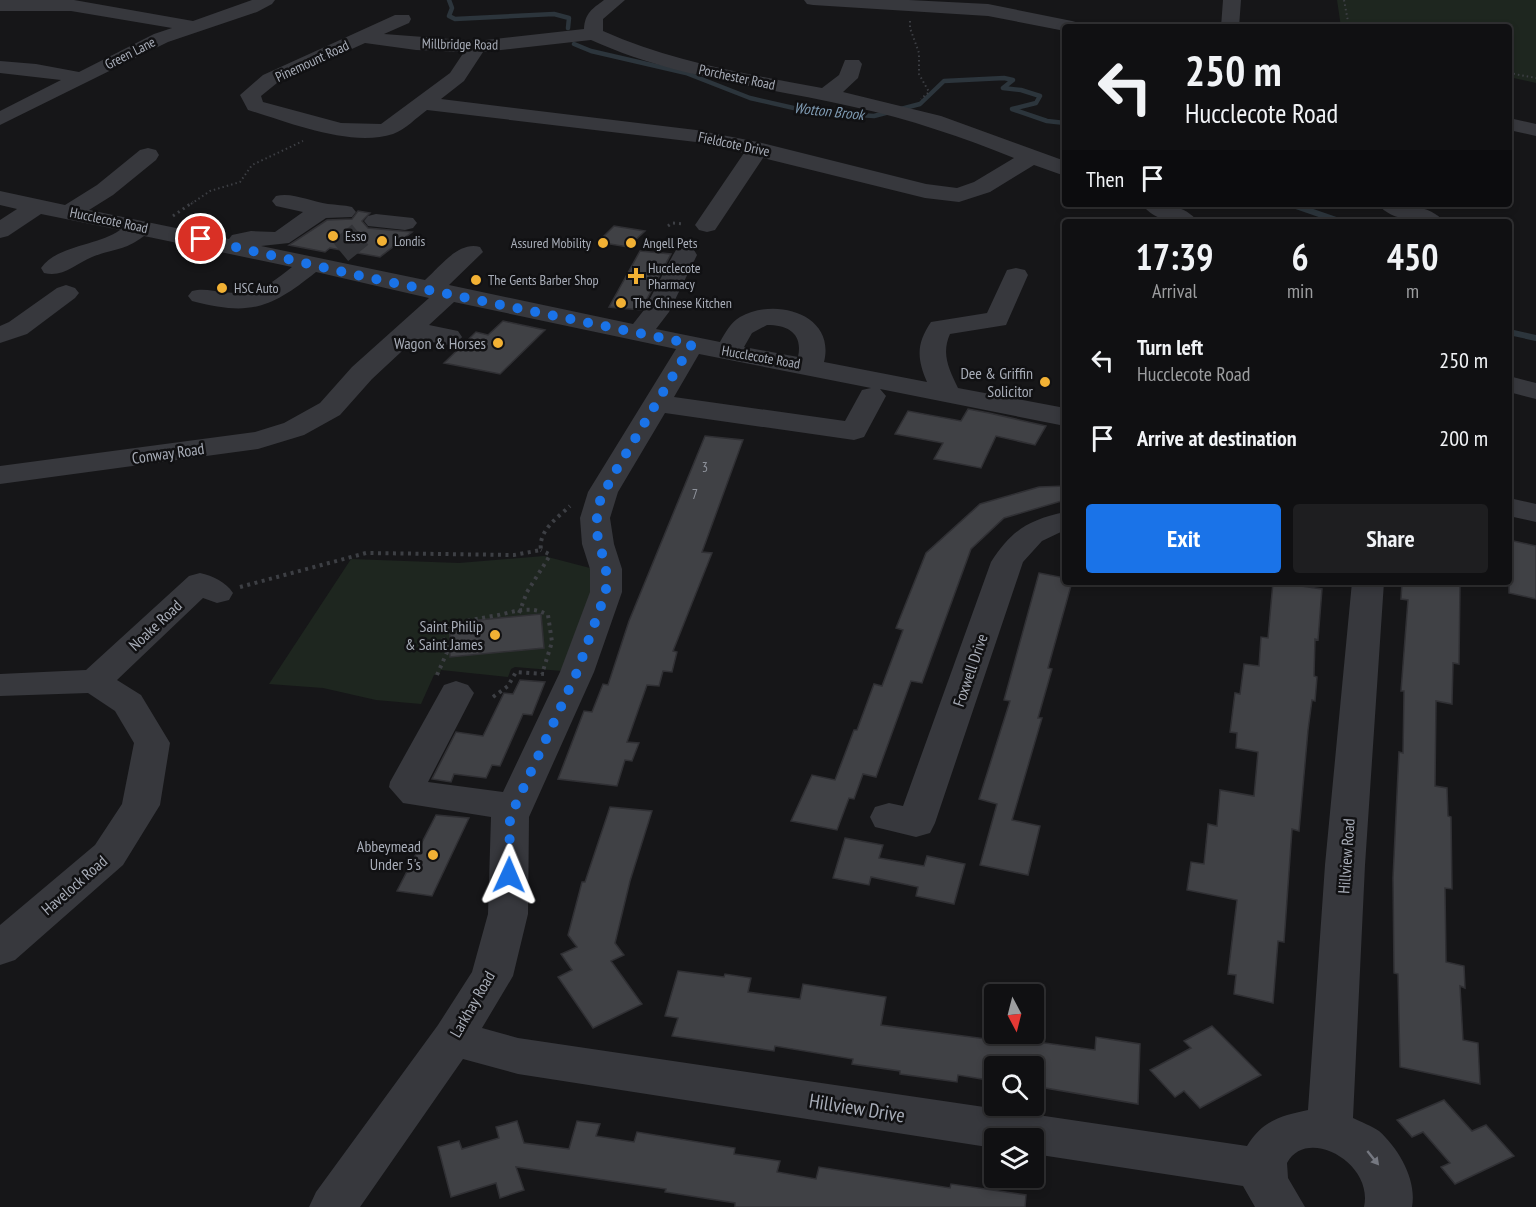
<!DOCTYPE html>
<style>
body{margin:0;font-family:"PT Sans Narrow",sans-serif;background:#1e1e20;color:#f1f3f6;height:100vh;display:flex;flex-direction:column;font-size:22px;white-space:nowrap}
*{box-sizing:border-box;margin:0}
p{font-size:20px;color:#9c9d9f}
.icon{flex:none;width:33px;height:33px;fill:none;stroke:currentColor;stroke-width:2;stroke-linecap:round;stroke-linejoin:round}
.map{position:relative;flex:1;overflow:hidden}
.side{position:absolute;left:1062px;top:219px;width:450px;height:366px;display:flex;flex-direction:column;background:#101012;border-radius:6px;box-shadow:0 3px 9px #0003,0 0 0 2px #303032}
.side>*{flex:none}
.banner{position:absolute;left:1062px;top:24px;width:450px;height:183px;border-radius:6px;box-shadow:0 3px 9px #0003,0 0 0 2px #303032;background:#101012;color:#f1f3f6;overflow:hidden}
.needle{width:39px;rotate:173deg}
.tools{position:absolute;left:984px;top:984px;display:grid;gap:12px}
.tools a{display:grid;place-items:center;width:60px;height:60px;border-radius:6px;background:#101012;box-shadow:0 3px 9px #0003,0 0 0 2px #303032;font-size:30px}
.pin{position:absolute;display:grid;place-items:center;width:51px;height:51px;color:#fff;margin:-26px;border:3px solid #fff;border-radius:50%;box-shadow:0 2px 6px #0007}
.me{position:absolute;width:66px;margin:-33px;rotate:1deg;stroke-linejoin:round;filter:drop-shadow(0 0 4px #0008)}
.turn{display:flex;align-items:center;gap:21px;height:126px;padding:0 24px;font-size:27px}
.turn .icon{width:78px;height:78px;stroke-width:2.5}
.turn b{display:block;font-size:42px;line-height:51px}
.then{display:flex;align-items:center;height:57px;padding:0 24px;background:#0003;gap:12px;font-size:22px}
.eta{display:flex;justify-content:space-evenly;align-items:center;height:102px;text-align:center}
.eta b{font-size:36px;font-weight:700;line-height:42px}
.primary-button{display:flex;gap:12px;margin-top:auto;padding:12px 24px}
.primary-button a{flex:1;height:69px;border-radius:6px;background:#1a73e8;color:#fff;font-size:24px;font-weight:700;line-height:69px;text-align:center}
.primary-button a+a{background:#1e1e20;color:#f1f3f6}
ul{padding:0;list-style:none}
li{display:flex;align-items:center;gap:18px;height:78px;padding:0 24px}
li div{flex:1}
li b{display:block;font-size:22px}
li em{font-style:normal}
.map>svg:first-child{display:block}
.green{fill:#1e261f}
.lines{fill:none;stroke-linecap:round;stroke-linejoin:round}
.stream-far1{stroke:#2c353c;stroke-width:4.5}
.stream{stroke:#2c353c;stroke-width:6}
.building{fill:#404145;stroke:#303034;stroke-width:1.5}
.minor-tunnel{stroke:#333438;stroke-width:26;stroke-dasharray:26 13;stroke-linecap:butt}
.path-far2{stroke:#3d3f44;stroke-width:2;stroke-dasharray:1.5 3;stroke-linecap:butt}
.path-far1{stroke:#3d3f44;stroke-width:3;stroke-dasharray:2 4;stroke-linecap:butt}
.path{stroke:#3d3f44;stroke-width:4;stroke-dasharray:3 4.5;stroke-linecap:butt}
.minor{fill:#37383d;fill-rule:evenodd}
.oneway{fill:#757881}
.route{stroke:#1a73e8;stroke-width:10;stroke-dasharray:0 18}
.poi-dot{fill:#f2b134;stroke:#111113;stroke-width:2}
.labels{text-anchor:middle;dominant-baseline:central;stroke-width:5;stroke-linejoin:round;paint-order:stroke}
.far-street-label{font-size:14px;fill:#a8adb8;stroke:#111113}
.far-poi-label{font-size:14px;fill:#a8adb8;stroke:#111113;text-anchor:start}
.number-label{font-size:14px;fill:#8e929b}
.far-water-label{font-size:15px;font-style:italic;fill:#7f9bb3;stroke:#111113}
.poi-label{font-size:16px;fill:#a8adb8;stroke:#111113;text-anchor:end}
.street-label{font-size:16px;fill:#a8adb8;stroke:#111113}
.near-street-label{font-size:20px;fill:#a8adb8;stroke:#111113}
</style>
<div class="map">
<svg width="1536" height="1207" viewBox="0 0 1536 1207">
<rect width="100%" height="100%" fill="#161618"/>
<!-- green -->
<path class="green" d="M1337,0H1536V83L1509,77V27H1341Z
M544,556L590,568L597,578L562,671L515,667L511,669L508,677L441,670L439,675H434L421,704L376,700L323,688L269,684L351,559L459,563Z"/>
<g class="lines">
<!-- stream-far1 -->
<path class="stream-far1" d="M449,0L452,8L449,16L455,19L554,14L569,18L568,28
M574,44L591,51L686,73L750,98L811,112L874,116L920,104L944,81L1004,78L1013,80L1003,88L1021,90L1040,96L1036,103L1012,109L1047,121L1065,123"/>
<!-- stream -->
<path class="stream" d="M1290,204L1342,222
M1509,332L1536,338"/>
</g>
<!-- building -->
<path class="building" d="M358,211L370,213L362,221L368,228L412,232L380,257L330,248L325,252L289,245L327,220L352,219Z
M614,226L645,231L628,247L598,242Z
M640,251L671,254L641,310L609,307Z
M503,321L545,330L500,374L444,363L476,332L488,335Z
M968,409L989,413L1046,426L1035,445L996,436L981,468L934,459L943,443L895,434L908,411L961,421Z
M705,436L743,440L702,552L712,553L673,651L677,652L672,672L663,671L659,686L647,685L627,742L639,743L632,761L625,760L617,786L558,779L584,711L592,712L603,684L608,685L629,621Z
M1065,486V500L1004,518L971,549L922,683L911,681L876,777L863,774L854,799L849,798L837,830L791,821L812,775L835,780L854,730H857L874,684L882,686L903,630L896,628L926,553L980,504L1039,487Z
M1509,540L1536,546V599L1509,593Z
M1039,573L1065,578V582H1072L1048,668L1052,669L1038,718H1042L1012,820L1040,826L1028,875L980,865L997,804L979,799L1010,701L1004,700Z
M1273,582L1322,589L1318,640L1315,639L1314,676L1317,677L1315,701L1312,700L1308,730L1299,831L1292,829L1284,942L1278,941L1273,1003L1234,994L1236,975L1228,974L1237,900L1187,890L1191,862L1204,864L1208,824L1217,826L1220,790L1254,796L1258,752L1236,748L1237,733L1230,732L1235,693L1240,694L1244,664L1259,666L1261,637L1268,638Z
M1402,582H1441L1460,585L1459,664L1453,663L1452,704L1436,701L1435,786L1447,788L1448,816L1451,817L1452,889L1445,888L1446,962L1464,966L1465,988L1460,986L1463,1040L1478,1043L1480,1084L1400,1067L1398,974L1394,973L1393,878L1399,752L1403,753L1404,691H1401L1408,600L1401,599Z
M541,614L544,648L450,657V627L468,626V621Z
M520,680L545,682L532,715L523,714L500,766L492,765L486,778L454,774L451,782L432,779L456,732L483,736L504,693L513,694Z
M610,807L652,811L630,881L615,943L624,955L611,961L642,1004L593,1028L558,977L572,970L561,954L577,947L568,935L582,882H585Z
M436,815L469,818L432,896L397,891Z
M845,838L883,845L879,858L924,866L927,856L965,864L954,904L916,896L918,887L871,877L869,885L833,878Z
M678,971L724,977L725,974L751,978L748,992L800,999L803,984L886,997L881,1025L986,1039L987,1035L1095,1050L1096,1037L1140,1044L1138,1104L1034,1086V1066H994V1081L958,1075L957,1082L900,1074V1071L852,1064L853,1059L775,1046L774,1051L672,1036L678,1018L665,1016Z
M1212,1026L1261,1075L1200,1108L1184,1091L1175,1097L1150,1070L1191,1048L1184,1041Z
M1444,1100L1472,1131L1486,1125L1514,1156L1455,1184L1441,1167L1450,1163L1423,1132L1412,1137L1397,1120Z
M517,1121L524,1143L569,1149L577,1121L600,1124L596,1136L634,1142L637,1132L735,1148L734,1154L780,1161L777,1172L816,1179L819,1167L950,1188L951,1184L1026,1195L1025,1207H735V1203L665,1192L666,1189L516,1167L524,1190L500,1198L496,1183L451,1197L438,1147L459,1141L462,1149L499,1138L496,1127Z"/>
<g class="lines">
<!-- minor-tunnel -->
<path class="minor-tunnel" d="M340,251L366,230"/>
<!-- path-far2 -->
<path class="path-far2" d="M1344,0L1349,27
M910,21V28L919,53V74L929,92L921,99
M1509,73L1536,78
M191,204L210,191L240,182L252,165L303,141"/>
<!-- path-far1 -->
<path class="path-far1" d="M173,216L193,202
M668,226L672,223L685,224"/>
<!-- path -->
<path class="path" d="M240,587L366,553L514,555L541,550C538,531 557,518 570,506
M519,613L527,592L549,557V554L541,550
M437,675L448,650L442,635L446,627C461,621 476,619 493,616C512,613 529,604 548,615L552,642L542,674
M493,697L508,686L516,672L544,674"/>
<!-- minor -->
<path class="minor" d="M0,0H74L193,21L252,0H275L272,4L257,12L168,42L0,125V111L61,80L0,73V61L36,64L79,72L154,34L172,28L71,11H0Z
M604,0H625L603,19V31C673,62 747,74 822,88L839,75L845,60H859L862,64L858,78L843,92L941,116L1065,161V176L1034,165L990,192L959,202L925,198L763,158L715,230L707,232L699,230L695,225L744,153L696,142L427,110C417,117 405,130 393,134C351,148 288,122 248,110L240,95L263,75L395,15H409L411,19L409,23L384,34L477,41L584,29C585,13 592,9 604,0ZM591,40C675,78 766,87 854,107C909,119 962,137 1014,158L974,182L957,188L926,184L758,142L696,130L441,99L464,81L483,52ZM365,43L416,50L464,52L450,73L381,124L341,123L263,102L261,96L277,83Z
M804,0H909L988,4L1072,21L1079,23L1081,27H1065V31L988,16L813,5L807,4Z
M1223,0H1241L1239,27H1221Z
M1509,118L1536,124V136L1509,130Z
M148,148L156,150L159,155L156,160L113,195L89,210L229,239L232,235L251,231L275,232L303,212L276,206L272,201L276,196C293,192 311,202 328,204C336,205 344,205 352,207L356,212L352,217L326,218L289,243L261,246L425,280C440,267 458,241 480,247L483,252L449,285L633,324L644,310L673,255L676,250L685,248L694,250L697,255L669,312L656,329L720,342C725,333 731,322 740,317C775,297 836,314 824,362L927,382C917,359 916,344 931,322L987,313L1007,270L1016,268L1025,270L1028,275L1006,325L950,334C941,354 949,369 958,388L1065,408V426L880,389L886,396L864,437L854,440L665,413L618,492L610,518L614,544L622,569V592L594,672L529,817L528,914L513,976L482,1028L518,1038L1247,1146C1262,1121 1280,1116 1308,1110L1325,865L1352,582H1384L1365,865L1353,1118C1361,1122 1372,1126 1379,1131C1399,1149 1417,1180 1412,1207H1364C1374,1163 1307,1126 1287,1163L1288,1178L1305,1207H1255L1243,1186L1034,1154V1138H994V1148L518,1074L463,1059L360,1207H309L316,1192L438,1025L472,972L488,914L491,817L403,803L389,787L390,782L444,685L456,681L468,685L474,693L428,782L503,792L560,672L590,592V569L582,544L580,518L588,492L676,349L454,302L429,325L458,331L462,337L458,343L449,345L415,339L372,379L340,415L304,435L258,449L0,484V466L255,432L284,423L320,403L352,367L429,298L316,272C270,309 250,316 192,301L188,296L192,291C203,288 213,291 224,292C258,296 266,287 292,267L144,236C122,252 115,248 92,257C75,264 63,278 44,273L41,268C57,245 98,246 120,230L41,214L8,236L0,238V220L17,209L0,205V191L65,205L97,185L140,150ZM767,325C789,325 803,334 798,357L744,347L752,333ZM699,354L871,388L862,390L845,421L674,397Z
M1142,204C1162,204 1185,204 1198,222C1178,222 1155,223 1142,204Z
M1378,204C1398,204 1431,204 1444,222C1424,222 1391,222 1378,204Z
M376,214L413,218L417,223L413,228L405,230L368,226L364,221L368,216Z
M66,285L75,288L79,293L75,298L27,334L0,343V326L9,322L57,288Z
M1509,376L1536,383V399L1509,392Z
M1509,498L1536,504V522L1509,516Z
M1065,512V530L1042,541L1023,562L935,823L930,833L916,837L875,827L870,817L875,807L889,803L903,806L991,562C1012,530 1028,520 1065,512Z
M200,573C213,576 226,582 233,593L229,600L217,603L203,598L117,680L141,695L170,743L160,805L123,865L15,960L0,965V925L95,845L122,804L134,743L115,711L88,693L0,696V674L86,670L189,576Z"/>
</g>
<!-- one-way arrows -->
<defs><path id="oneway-solid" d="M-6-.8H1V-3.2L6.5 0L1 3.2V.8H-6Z" transform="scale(1.5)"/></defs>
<use class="oneway" href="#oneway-solid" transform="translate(1373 1158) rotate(51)"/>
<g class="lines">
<!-- route -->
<path class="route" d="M201,239L365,277L692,344L612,477L598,505L596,530L606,569V592L577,672L510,817L509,875"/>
</g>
<!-- markers -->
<g class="poi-dot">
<circle cx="333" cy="236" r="6"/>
<circle cx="382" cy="241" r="6"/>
<circle cx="603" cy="243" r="6"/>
<circle cx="631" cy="243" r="6"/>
<path d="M633 267h6v6h6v6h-6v6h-6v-6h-6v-6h6z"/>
<circle cx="476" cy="280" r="6"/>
<circle cx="222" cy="288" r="6"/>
<circle cx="621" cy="303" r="6"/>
<circle cx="498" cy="343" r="6"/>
<circle cx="1045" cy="382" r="6"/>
<circle cx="495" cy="635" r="6"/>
<circle cx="433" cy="855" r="6"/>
</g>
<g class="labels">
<!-- far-street labels -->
<g class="far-street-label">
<text transform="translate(460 44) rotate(1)">Millbridge Road</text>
<text transform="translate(130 53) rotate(-27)">Green Lane</text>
<text transform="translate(312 61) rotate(-25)">Pinemount Road</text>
<text transform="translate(737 77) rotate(12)">Porchester Road</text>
<text transform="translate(734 144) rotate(12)">Fieldcote Drive</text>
<text transform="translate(109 220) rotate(12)">Hucclecote Road</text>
<text transform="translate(761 357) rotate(10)">Hucclecote Road</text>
</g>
<!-- far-poi labels -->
<g class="far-poi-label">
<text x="345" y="236">Esso</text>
<text x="394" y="241">Londis</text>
<text x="591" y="243" text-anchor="end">Assured Mobility</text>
<text x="643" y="243">Angell Pets</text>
<text x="648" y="268">Hucclecote<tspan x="648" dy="16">Pharmacy</tspan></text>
<text x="488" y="280">The Gents Barber Shop</text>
<text x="234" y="288">HSC Auto</text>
<text x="633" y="303">The Chinese Kitchen</text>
</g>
<!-- number labels -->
<g class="number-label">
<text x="705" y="467">3</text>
<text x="695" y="494">7</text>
</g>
<!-- far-water labels -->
<g class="far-water-label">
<text transform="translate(829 111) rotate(6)">Wotton Brook</text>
</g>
<!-- poi labels -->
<g class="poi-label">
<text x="486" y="343">Wagon &amp; Horses</text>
<text x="1033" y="373">Dee &amp; Griffin<tspan x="1033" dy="18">Solicitor</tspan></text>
<text x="483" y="626">Saint Philip<tspan x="483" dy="18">&amp; Saint James</tspan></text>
<text x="421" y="846">Abbeymead<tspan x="421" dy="18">Under 5's</tspan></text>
</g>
<!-- street labels -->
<g class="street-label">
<text transform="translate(168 453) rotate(-8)">Conway Road</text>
<text transform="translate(155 625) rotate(-43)">Noake Road</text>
<text transform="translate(970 670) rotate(-71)">Foxwell Drive</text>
<text transform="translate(1346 856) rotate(-86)">Hillview Road</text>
<text transform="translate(74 885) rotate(-41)">Havelock Road</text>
<text transform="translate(472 1004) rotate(-60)">Larkhay Road</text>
</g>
<!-- near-street labels -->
<g class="near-street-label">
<text transform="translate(857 1108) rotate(9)">Hillview Drive</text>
</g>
</g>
</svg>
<div class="tools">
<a><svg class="needle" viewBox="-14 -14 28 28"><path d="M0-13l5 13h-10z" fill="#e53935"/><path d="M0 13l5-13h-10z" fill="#9c9d9f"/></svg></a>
<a><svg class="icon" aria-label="search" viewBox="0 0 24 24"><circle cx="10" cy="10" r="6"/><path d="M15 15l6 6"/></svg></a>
<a><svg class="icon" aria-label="layers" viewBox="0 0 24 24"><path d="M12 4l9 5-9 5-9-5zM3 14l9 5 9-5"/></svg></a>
</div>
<div class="pin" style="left:201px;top:239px;background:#d93025"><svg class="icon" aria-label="arrive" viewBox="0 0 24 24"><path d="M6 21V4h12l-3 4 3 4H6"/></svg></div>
<svg class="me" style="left:509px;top:875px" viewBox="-20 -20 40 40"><path d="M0-17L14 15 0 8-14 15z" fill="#1a73e8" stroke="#fff" stroke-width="4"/></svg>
<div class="banner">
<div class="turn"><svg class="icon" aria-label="left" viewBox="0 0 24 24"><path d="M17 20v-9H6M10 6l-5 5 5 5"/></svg><div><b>250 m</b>Hucclecote Road</div></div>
<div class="then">Then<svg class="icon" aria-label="arrive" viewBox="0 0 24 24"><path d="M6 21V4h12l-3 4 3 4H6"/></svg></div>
</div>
<section class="side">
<div class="eta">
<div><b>17:39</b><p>Arrival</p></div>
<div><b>6</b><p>min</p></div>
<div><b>450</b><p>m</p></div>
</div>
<ul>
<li><svg class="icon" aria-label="left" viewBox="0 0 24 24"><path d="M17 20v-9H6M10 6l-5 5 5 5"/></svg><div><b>Turn left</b><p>Hucclecote Road</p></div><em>250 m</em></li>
<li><svg class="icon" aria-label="arrive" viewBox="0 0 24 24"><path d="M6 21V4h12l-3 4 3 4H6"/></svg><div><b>Arrive at destination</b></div><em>200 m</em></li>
</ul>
<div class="primary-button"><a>Exit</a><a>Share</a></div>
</section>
</div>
